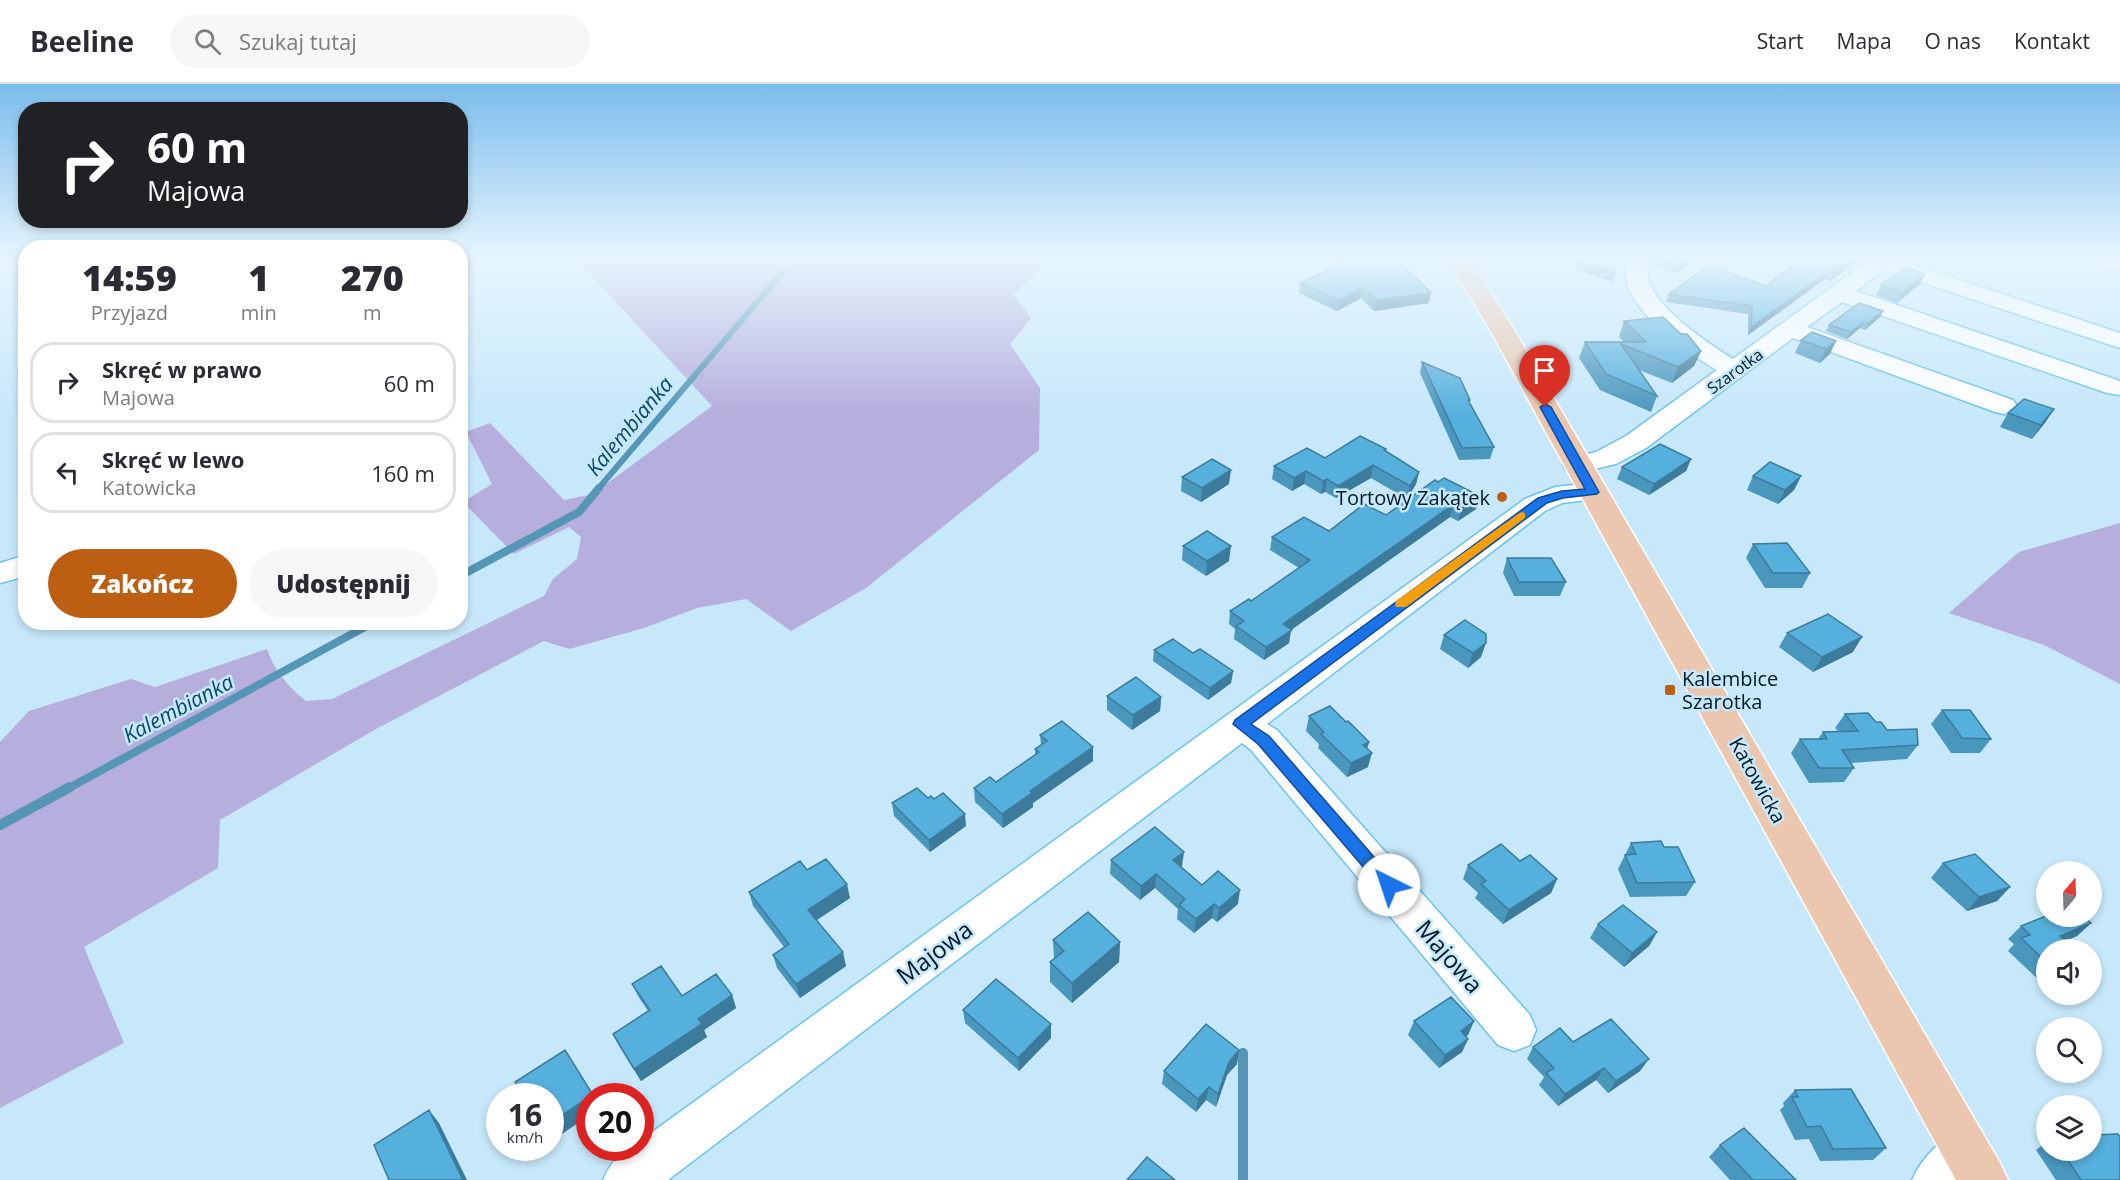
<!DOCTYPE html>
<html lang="pl">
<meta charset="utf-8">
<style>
body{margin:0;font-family:"Open Sans",sans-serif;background:#f7f7f7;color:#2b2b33;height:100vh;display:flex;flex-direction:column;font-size:22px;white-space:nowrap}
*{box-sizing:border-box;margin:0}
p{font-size:20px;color:#7c7c81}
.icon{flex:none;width:33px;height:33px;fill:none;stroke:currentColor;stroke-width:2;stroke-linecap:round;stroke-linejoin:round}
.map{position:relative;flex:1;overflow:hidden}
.drawer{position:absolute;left:18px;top:156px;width:450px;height:390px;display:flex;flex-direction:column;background:#fff;border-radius:24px;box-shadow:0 3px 9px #0003}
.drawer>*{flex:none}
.hud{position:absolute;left:18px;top:18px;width:450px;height:126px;border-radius:24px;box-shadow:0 3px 9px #0003;background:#202124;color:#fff;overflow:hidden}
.needle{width:39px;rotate:19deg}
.tools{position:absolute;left:2036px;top:777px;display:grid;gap:12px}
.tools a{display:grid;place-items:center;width:66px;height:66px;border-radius:50%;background:#fff;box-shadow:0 3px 9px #0003;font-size:30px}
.speed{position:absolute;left:486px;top:999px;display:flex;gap:12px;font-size:30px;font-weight:700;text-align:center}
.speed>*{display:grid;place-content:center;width:78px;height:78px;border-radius:50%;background:#fff;box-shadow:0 3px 9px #0003;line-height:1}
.speed small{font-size:15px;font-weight:400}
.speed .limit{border:9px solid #d22;background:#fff;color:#111}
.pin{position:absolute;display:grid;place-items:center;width:51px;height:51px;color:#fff;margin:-62px -26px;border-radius:50% 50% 50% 0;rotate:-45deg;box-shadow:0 0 6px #0007}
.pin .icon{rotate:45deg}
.me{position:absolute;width:66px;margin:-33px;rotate:319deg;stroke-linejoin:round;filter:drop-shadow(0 0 4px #0008)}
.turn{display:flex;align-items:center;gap:21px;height:126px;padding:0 30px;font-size:27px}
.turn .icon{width:78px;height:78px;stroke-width:2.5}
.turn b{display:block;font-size:42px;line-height:51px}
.eta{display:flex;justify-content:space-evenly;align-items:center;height:102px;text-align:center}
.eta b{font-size:36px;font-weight:800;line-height:42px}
.cta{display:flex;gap:12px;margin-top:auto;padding:12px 30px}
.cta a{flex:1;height:69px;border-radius:36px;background:#bd5f12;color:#fff;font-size:24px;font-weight:800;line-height:69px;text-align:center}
.cta a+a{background:#f7f7f7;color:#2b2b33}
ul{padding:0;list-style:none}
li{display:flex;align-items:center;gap:18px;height:81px;margin:0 12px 9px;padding:0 18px;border:3px solid #e1e1e2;border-radius:24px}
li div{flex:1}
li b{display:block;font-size:22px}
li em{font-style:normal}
header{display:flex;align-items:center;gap:36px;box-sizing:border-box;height:84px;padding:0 30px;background:#fff;border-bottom:2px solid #e1e1e2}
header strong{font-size:28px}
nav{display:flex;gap:33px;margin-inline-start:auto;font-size:21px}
.search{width:420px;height:54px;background:#f7f7f7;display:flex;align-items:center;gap:15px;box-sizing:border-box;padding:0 21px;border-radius:33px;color:#7c7c81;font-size:22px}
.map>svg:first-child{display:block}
.green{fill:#b6aedd}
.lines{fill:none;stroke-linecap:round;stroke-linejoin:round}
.stream-far2{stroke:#5595b6;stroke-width:6}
.stream-far1{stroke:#5595b6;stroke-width:8}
.stream{stroke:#5595b6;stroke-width:10}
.minor-casing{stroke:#69c3f0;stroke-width:3}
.major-casing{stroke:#fff;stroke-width:3}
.minor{fill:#fff;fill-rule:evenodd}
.major{fill:#ecc7b0;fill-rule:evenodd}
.wall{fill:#4a97be}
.shaded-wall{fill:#3c7b9b}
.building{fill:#56b0dd;stroke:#3c7b9b;stroke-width:1.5}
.route{fill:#1a73e8;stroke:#114b97;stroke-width:1.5}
.slow{fill:#f59e0b}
.poi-dot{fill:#bd5f12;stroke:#c7e8fb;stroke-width:2}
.labels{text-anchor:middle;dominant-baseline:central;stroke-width:5;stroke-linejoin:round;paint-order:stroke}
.far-street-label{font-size:16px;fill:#001927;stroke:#c7e8fb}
.poi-label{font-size:20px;fill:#001927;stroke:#c7e8fb;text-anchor:end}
.street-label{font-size:20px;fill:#001927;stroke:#c7e8fb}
.water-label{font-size:21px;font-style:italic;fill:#064b66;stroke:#c7e8fb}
.near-street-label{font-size:24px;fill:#001927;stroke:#c7e8fb}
</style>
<header>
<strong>Beeline</strong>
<div class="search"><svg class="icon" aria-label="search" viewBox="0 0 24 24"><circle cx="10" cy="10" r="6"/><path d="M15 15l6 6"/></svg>Szukaj tutaj</div>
<nav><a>Start</a><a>Mapa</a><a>O nas</a><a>Kontakt</a></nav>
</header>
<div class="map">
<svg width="2120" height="1096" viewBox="0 0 2120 1096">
<rect width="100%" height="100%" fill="#c7e8fb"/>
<!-- green -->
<path class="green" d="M577,176H1037L1042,182L1014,211L1031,234L1010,260L1040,304L1039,366L866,504L791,547L746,515L697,524L644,544L569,565L544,557L376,645L220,736L218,784L84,863L124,959L0,1024V658L29,627L131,595L155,603L267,565C274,586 288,603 306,617L332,615L544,512L553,495L577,475L581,453L569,443L514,470L463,418L492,400L466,348L490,339L564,416L593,410L712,322Z
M2120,439V600L2044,561L1949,529L2019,468Z"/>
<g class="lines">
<!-- stream-far2 -->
<path class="stream-far2" d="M598,405L793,176"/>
<!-- stream-far1 -->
<path class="stream-far1" d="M460,492L579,428L599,404
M67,705L374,538"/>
<!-- stream -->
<path class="stream" d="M0,741L70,703
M1243,969V1096"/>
<defs>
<path id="minor" d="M1628,176H1651C1629,209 1711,261 1733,275L1869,176H1899L2120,249V264L1884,186L1856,207L2120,297V311L2107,309L1842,218L1807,243L2013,316L2017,322L2013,328L2004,330L1995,328L1793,254L1646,364L1616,380L1577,389L1567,387L1563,381L1567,375L1596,368L1626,352L1717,286C1689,270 1610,216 1628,176Z
M2096,176H2120V187L2099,181Z
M1593,399L1603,402L1607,408L1603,414L1562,419L1545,427L1267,640L1277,646L1530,931L1536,946L1530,961L1514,967L1498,961L1251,666L1242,659L668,1096H603C610,1080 621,1064 640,1064V1057L1525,415L1555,403Z
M26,471V492L0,499V479Z
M1967,1044L1984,1051L1991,1068L1984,1085L1973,1096H1912C1923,1071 1942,1054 1967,1044Z"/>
<path id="major" d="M1443,176H1466L1477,188L1513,244L2000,1079L2008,1096H1956L1489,244L1460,196Z"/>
</defs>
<!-- minor casing -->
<use href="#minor" class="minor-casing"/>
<!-- major casing -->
<use href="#major" class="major-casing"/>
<!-- minor -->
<use href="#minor" class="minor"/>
<!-- major -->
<use href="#major" class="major"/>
</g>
<!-- wall -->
<path class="wall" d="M1348,176L1429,219L1374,227L1361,214L1337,227L1299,209L1300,199Z
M1569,176H1615V190L1613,198L1576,185V178Z
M1652,176H1696L1676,189L1652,180Z
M1799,176H1859L1830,197L1825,195L1748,251V230L1666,218L1669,210L1766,202Z
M1920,200L1897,219L1876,211L1881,201Z
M1880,233L1865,246L1860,244L1847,255L1826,247L1829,241Z
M1624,237L1701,267L1694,282L1672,299L1639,286L1657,312L1651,328L1600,306L1579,274L1585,258H1624L1619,253Z
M1812,248L1830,270L1820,279L1795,269L1801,256Z
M1422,278L1470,316L1469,319L1494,363L1490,375L1459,376L1420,289Z
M2054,325L2032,355L2000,343L2008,329Z
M1386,365V367L1419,388L1416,400L1407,415L1371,394L1336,414L1325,408L1321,410L1304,400L1292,407L1272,395L1274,382Z
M1691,375L1686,387L1649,411L1617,395L1622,383Z
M1753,392H1801L1794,406L1778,420L1747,406Z
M1182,393L1229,400L1201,418L1181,407Z
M1435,396L1476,425L1458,437L1450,433L1291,546L1289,559L1264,576L1234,555L1235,545L1229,540L1230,527L1251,517L1299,484L1270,466L1272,453L1329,447L1386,431Z
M1753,460L1810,489L1802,504H1765L1746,474Z
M1183,462L1229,477L1206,492L1182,476Z
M1507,474L1566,498L1560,512H1514L1503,489Z
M1787,549L1853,568L1813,588L1779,563Z
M1444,551L1481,573L1468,584L1440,565Z
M1154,566L1193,569L1233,587L1231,599L1208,616L1153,577Z
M1107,612L1161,613L1160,627L1132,646L1107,626Z
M1942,626L1991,655L1980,669H1951L1931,640Z
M1845,630L1876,638L1887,646L1918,661L1907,675L1851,679L1854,684L1844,698L1809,699L1791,669L1800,655H1818L1823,648L1838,647L1835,644Z
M1309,632L1346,638L1369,658L1367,664L1368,683L1347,693L1318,664L1319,660L1306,647Z
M1040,651L1093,677L1033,719V723L1003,744L975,718L974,704L996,698L1035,671V665L1041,661Z
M928,714L966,742L930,768L894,732L892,719Z
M1631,759L1664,763L1695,798L1686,812L1630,813L1618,785Z
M1111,776L1182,782L1181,783L1202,801L1238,820L1217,838L1212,834L1194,849L1177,835L1178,825L1155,804L1140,816L1110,790Z
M1520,777L1557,795L1551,809L1503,840L1475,814L1478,809L1463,795L1468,781Z
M1943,779L2010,803L1997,817L1967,827L1931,794Z
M807,786L850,814L816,836L846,882L800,914L777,884L773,871L784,863L753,822L749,808Z
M2091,839L2077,852L2046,866V901L2045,902L2008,867L2014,860L2008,855L2021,842Z
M1598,840L1657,848L1649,862L1624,883L1590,854Z
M1053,856L1120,858L1119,878L1072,919L1050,898V878L1054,875Z
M632,900L682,912L732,911L736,924L704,946L707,953L641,997L619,962L613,950L648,927L638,912Z
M963,926L1051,940V954L1019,987L965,939Z
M1414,937H1474L1468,951L1466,952L1468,955L1462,968L1439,984L1408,951Z
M1573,958L1640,987L1608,1009L1596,996L1558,1022L1539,1001L1544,993L1527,975L1533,963Z
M1239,966L1237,980L1227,991L1216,1023L1206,1016L1196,1028L1162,1000L1164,987Z
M1795,1006L1886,1064L1873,1076L1820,1077L1809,1055L1795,1056L1780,1026L1784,1022L1783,1019Z
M2046,1058V1066H2091L2120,1096H2056L2036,1066Z
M1720,1061L1796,1096H1730L1709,1073Z"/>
<!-- shaded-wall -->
<path class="shaded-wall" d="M1686,176H1696L1676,189L1679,181Z
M1852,176H1859L1830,197L1834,189Z
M1829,187L1825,195L1748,251L1751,243Z
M1925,190L1920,200L1897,219L1903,208Z
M1363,204L1361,214L1337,227L1339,216Z
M1431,209L1429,219L1374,227L1376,216Z
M1883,227L1880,233L1865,246L1868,239Z
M1864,238L1860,244L1847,255L1851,248Z
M1836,257L1830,270L1820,279L1826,265Z
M1701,267L1694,282L1672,299L1678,283Z
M2054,325L2045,339L2032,355L2041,341Z
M1691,375L1686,387L1649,411L1654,400Z
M1373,381L1371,394L1336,414L1338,402Z
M1231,386L1229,400L1201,418L1202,404Z
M1306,387L1304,400L1292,407L1294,394Z
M1419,388L1416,400L1407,415L1410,402Z
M1801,392L1794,406L1778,420L1785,406Z
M1327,395L1325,408L1321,410L1323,397Z
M1480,412L1476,425L1458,437L1462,424Z
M1454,420L1450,433L1291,546L1289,559L1264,576L1266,563L1283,540Z
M1231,462L1229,477L1206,492L1207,477Z
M1862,553L1853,568L1813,588L1822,573Z
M1486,559L1481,573L1468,584L1473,569Z
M1233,587L1231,599L1208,616L1210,604Z
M1161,613L1160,627L1132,646L1133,631Z
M1369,658L1365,672L1372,669L1368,683L1347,693L1351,679L1363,661Z
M1093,663V677L1033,719V723L1003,744L1002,730L1030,707Z
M965,730L966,742L930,768L929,756Z
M1184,768L1182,782L1171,790L1173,776Z
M1156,790L1155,804L1140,816L1141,802Z
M1557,795L1551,809L1503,840L1509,826Z
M847,800L850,814L811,840L808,826Z
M2010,803L1997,817L1967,827L1979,813Z
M1240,806L1238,820L1217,838L1219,824Z
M1214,820L1212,834L1194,849L1196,835Z
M2091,839L2077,852L2047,864L2060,852Z
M1657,848L1649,862L1624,883L1632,869Z
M1120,858L1119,878L1072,919V899Z
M843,868L846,882L800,914L796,900Z
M732,911L736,924L704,946L707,953L641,997L634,985L698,935Z
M1474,937L1468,951L1455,960L1461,947Z
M1051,940V954L1019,987L1018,974Z
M1468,955L1462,968L1439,984L1445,971Z
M1239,966L1237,980L1227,991L1216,1023L1218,1010L1229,978Z
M1649,975L1640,987L1608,1009L1616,997Z
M1604,984L1596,996L1558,1022L1565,1010Z
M1209,1003L1206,1016L1196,1028L1198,1015Z
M590,1013V1031L556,1054L550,1046V1039Z
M429,1026L439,1039L467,1096H463Z"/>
<!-- building -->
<path class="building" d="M1348,176H1384L1386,178L1389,176H1397L1431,209L1376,216L1363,204L1339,216L1300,199Z
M1578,176H1615V190L1578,177Z
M1667,176H1686L1679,181Z
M1799,176H1852L1834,189L1829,187L1751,243L1752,222L1669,210L1709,181L1766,202Z
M1905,183L1925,190L1903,208L1881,201Z
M1859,219L1883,227L1868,239L1864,238L1851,248L1829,241Z
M1663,233L1681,250H1687L1701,267L1678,283L1621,260L1657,312L1606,290L1585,258H1646L1624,237Z
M1812,248L1836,257L1826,265L1801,256Z
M1422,278L1460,294L1470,316H1468L1494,363L1462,364Z
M2024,315L2054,325L2041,341L2008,329Z
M1360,352L1386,365L1384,366L1419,388L1410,402L1373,381L1338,402L1327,395L1323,397L1306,387L1294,394L1274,382L1307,364L1325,374Z
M1660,360L1691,375L1654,400L1622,383Z
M1212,375L1231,386L1202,404L1182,393Z
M1770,378L1801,392L1785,406L1753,392Z
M1444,394L1480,412L1462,424L1454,420L1283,540L1292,546L1266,563L1236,542L1244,537L1230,527L1249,515L1251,517L1310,476L1272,453L1304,433L1329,447L1364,420L1386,431L1435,396L1438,398Z
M1207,447L1231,462L1207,477L1183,462Z
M1787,459L1810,489H1773L1753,460Z
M1507,474H1551L1566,498H1519Z
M1828,530L1862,553L1822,573L1787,549Z
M1465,536L1486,550V559L1473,569L1444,551Z
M1173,555L1193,569L1200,565L1233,587L1210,604L1154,566Z
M1136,593L1161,613L1133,631L1107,612Z
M1330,622L1346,638L1348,637L1369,658L1363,661L1372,669L1351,679L1321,650L1324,648L1309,632Z
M1942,626H1970L1991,655L1962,654Z
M1868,629L1876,638H1881L1887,646L1917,645L1918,661L1842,666L1854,684H1819L1800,655H1827L1823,648L1858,647L1845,630Z
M1062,637L1093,663L1030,707L1032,709L1002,730L974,704L990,693L996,698L1039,668L1035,665L1047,657L1040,651Z
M917,704L928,714L931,712L934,715L943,709L965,730L929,756L892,719Z
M1155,743L1184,768L1173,776L1202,801L1218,787L1240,806L1219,824L1214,820L1196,835L1179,821L1185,815L1156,790L1141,802L1111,776Z
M1661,757L1664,763H1678L1695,798L1637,799L1625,771L1636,770L1631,759Z
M1501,760L1520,777L1530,771L1557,795L1509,826L1481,800L1486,797L1468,781Z
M1975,770L2010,803L1979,813L1943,779Z
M826,775L847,800L808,826L843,868L796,900L773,871L789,860L749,808L800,777L807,786Z
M1623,821L1657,848L1632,869L1598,840Z
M1088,828L1120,858L1072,899L1050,878L1064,867L1053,856Z
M2046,832H2083L2091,839L2060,852L2076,866H2046V878L2021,854L2030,851L2021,842Z
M661,882L682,912L716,890L732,911L698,935L702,940L634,985L613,950L650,926L632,900Z
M996,895L1051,940L1018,974L963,926Z
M1451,913L1474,937L1461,947L1468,955L1445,971L1414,937Z
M1611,935L1649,975L1616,997L1604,984L1565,1010L1546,989L1554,984L1533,963L1560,944L1573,958Z
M1206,940L1239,966L1229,978L1218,1010L1209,1003L1198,1015L1164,987Z
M565,966L593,1011L550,1039V1012H523L515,998Z
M1851,1005L1886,1064L1833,1065L1821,1042L1807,1043L1792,1013H1798L1795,1006Z
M429,1026L463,1096H389L374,1061Z
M1744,1044L1796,1096H1753L1720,1061Z
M2118,1050L2120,1053V1096H2081L2061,1066H2091V1051Z
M1147,1073L1175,1096H1127Z"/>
<!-- sky -->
<linearGradient id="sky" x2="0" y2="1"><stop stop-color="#7cbdec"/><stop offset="0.53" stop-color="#e6f5fd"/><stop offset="1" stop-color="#e6f5fd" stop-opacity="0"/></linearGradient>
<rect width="2120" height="330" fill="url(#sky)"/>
<!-- route -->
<path class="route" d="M1545,320L1551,323L1599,408L1597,410L1563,414L1547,419L1251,640L1269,652L1394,796L1397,801L1394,806L1389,808L1383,806L1258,660L1233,640L1235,636L1538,414L1562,407L1585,405L1540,323Z"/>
<!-- slow -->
<path class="slow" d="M1521,428L1525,429V434L1406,523H1396L1395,520L1396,517Z"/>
<!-- markers -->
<g class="poi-dot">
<circle cx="1502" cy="413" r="6"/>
<rect x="1664" y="600" width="12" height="12" rx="3"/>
</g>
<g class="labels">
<!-- far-street labels -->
<g class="far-street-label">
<text transform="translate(1735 287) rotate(-36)">Szarotka</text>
</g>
<!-- poi labels -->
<g class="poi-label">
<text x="1490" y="413">Tortowy Zakątek</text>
<text x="1682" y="594" text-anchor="start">Kalembice<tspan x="1682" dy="23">Szarotka</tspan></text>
</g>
<!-- street labels -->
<g class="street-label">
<text transform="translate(1758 696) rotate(61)">Katowicka</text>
</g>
<!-- water labels -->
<g class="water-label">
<text transform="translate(629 342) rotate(-50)">Kalembianka</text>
<text transform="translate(178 624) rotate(-28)">Kalembianka</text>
</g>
<!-- near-street labels -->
<g class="near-street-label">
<text transform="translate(934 868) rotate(-37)">Majowa</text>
<text transform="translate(1450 872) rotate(49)">Majowa</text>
</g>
</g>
</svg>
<div class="tools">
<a><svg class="needle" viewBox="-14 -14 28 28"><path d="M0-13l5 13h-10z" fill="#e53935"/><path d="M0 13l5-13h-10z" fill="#7c7c81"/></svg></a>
<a><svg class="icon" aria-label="sound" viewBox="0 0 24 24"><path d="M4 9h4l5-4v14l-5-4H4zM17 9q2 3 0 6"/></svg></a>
<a><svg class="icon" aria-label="search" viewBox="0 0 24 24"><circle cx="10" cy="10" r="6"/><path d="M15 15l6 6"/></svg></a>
<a><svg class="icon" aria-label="layers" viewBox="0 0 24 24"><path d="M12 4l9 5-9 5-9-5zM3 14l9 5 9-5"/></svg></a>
</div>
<div class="speed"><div>16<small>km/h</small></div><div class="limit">20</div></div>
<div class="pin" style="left:1545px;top:323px;background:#d93025"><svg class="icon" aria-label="arrive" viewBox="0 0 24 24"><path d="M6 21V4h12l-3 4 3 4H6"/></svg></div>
<svg class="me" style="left:1389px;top:801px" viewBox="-20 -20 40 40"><circle r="19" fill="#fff"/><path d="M0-13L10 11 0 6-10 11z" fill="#1a73e8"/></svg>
<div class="hud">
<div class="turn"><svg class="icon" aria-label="right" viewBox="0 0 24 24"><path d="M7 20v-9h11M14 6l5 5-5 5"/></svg><div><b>60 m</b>Majowa</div></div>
</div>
<section class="drawer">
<div class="eta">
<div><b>14:59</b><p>Przyjazd</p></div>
<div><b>1</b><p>min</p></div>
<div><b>270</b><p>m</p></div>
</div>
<ul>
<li><svg class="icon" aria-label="right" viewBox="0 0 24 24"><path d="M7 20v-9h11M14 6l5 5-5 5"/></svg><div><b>Skręć w prawo</b><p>Majowa</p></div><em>60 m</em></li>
<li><svg class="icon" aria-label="left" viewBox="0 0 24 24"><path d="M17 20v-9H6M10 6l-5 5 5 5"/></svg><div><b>Skręć w lewo</b><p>Katowicka</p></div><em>160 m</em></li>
</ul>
<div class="cta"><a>Zakończ</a><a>Udostępnij</a></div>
</section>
</div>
